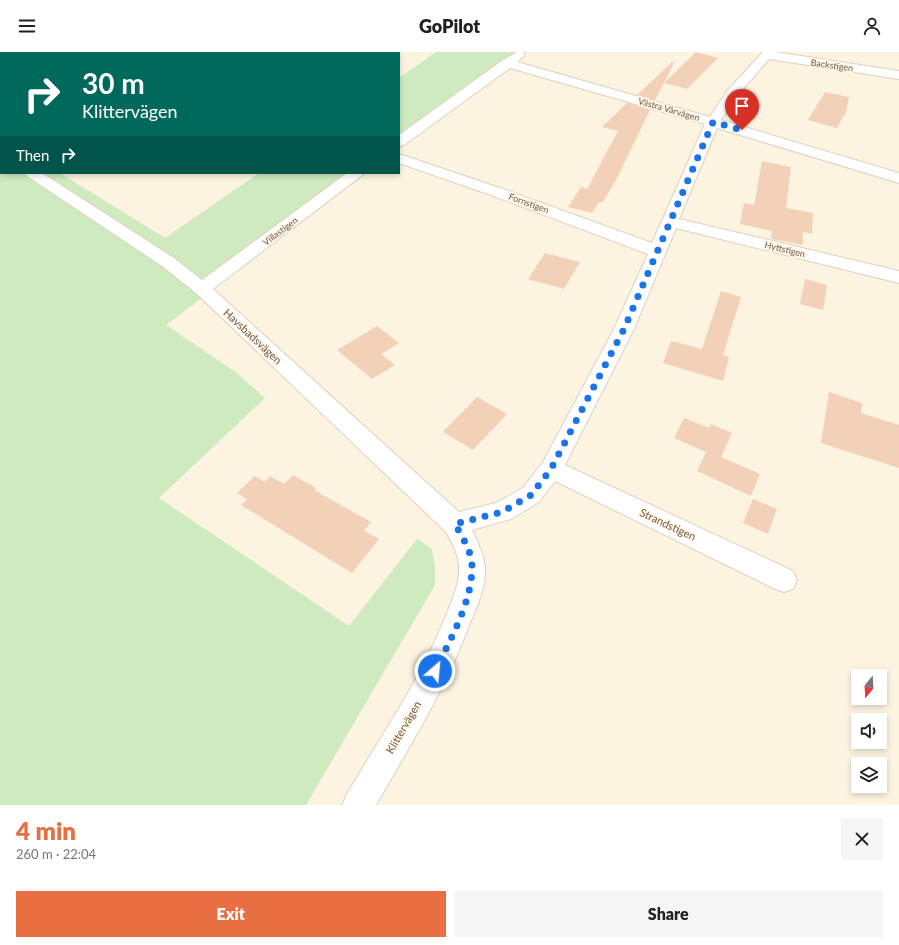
<!DOCTYPE html>
<meta charset="utf-8">
<style>
body{margin:0;font-family:Lato,sans-serif;background:#f6f6f6;color:#202124;height:100vh;display:flex;flex-direction:column;font-size:15px;white-space:nowrap}
*{box-sizing:border-box;margin:0}
p{font-size:13px;color:#757577}
.icon{flex:none;width:22px;height:22px;fill:none;stroke:currentColor;stroke-width:2;stroke-linecap:round;stroke-linejoin:round}
.map{position:relative;height:753px;overflow:hidden}
.drawer{display:flex;flex-direction:column;background:#fff;flex:1}
.drawer>*{flex:none}
.hud{position:absolute;left:0px;top:0px;width:400px;height:122px;box-shadow:0 2px 6px #0003;background:#00695c;color:#fff;overflow:hidden}
.needle{width:26px;rotate:198deg}
.tools{position:absolute;left:851px;top:617px;display:grid;gap:8px}
.tools a{display:grid;place-items:center;width:36px;height:36px;border-radius:0px;background:#fff;box-shadow:0 2px 6px #0003;font-size:20px}
.pin{position:absolute;display:grid;place-items:center;width:34px;height:34px;color:#fff;margin:-41px -17px;border-radius:50% 50% 50% 0;rotate:-45deg;box-shadow:0 0 4px #0007}
.pin .icon{rotate:45deg}
.me{position:absolute;width:44px;margin:-22px;rotate:27deg;stroke-linejoin:round;filter:drop-shadow(0 0 3px #0008)}
.turn{display:flex;align-items:center;gap:14px;height:84px;padding:0 16px;font-size:18px}
.turn .icon{width:52px;height:52px;stroke-width:2.5}
.turn b{display:block;font-size:28px;line-height:34px}
.then{display:flex;align-items:center;height:38px;padding:0 16px;background:#0003;gap:8px;font-size:15px}
.round{display:grid;place-items:center;flex:none;width:42px;height:42px;border-radius:0px;background:#f6f6f6}
.summary{display:flex;align-items:center;justify-content:space-between;height:68px;padding:0 16px}
h1{font-size:24px;font-weight:800;line-height:30px;color:#e86f44}
.primary-button{display:flex;gap:8px;margin-top:auto;padding:8px 16px}
.primary-button a{flex:1;height:46px;border-radius:0px;background:#e86f44;color:#fff;font-size:16px;font-weight:800;line-height:46px;text-align:center}
.primary-button a+a{background:#f6f6f6;color:#202124}
header{display:flex;justify-content:space-between;align-items:center;height:52px;padding:0 16px;background:#fff;font-size:18px;font-weight:800}
.map>svg:first-child{display:block}
.green{fill:#cfeabf}
.building{fill:#f2d1b8}
.lines{fill:none;stroke-linecap:round;stroke-linejoin:round}
.minor-casing{stroke:#e0cfbd;stroke-width:2}
.minor{fill:#fff;fill-rule:evenodd}
.route{stroke:#1a73e8;stroke-width:7;stroke-dasharray:0 12.6}
.labels{text-anchor:middle;dominant-baseline:central;stroke-width:3.5;stroke-linejoin:round;paint-order:stroke}
.far-street-label{font-size:9px;fill:#735948;stroke:#fff7e7}
.street-label{font-size:11px;fill:#735948;stroke:#fff7e7}
</style>
<header><svg class="icon" aria-label="menu" viewBox="0 0 24 24"><path d="M4 6h16M4 12h16M4 18h16"/></svg>GoPilot<svg class="icon" aria-label="person" viewBox="0 0 24 24"><circle cx="12" cy="8" r="4"/><path d="M4 21q1-7 8-7t8 7"/></svg></header>
<div class="map">
<svg width="899" height="753" viewBox="0 0 899 753">
<rect width="100%" height="100%" fill="#fcf3e1"/>
<!-- green -->
<path class="green" d="M436,0H526L399,97V26Z
M0,84L1,121H60L165,186L259,121H367L166,273L237,321L265,346L159,446L349,574L417,487L432,497L435,514V533L306,753H0Z"/>
<!-- building -->
<path class="building" d="M696,0L718,6L687,37L664,31L655,48L637,43L672,10L674,11L664,31Z
M825,40L849,45L846,60L837,76L808,68Z
M627,51L650,58L617,126L603,150H599L592,161L568,155L581,135L587,137L618,79L602,75Z
M762,109L791,115L786,156L813,161L812,182L803,180V193L771,187L772,179L740,172L744,151L754,153Z
M545,201L580,210L564,237L528,227Z
M805,227L827,233L823,258L800,252Z
M721,239L741,245L723,303L729,305L723,329L663,311L671,289L702,297Z
M377,274L399,291L381,302L395,313L372,327L337,298Z
M829,340L862,351L861,361L899,373V416L821,391Z
M477,345L507,362L473,398L443,380Z
M684,366L709,376L711,372L732,381L721,405L760,422L751,444L697,419L706,400L674,386Z
M293,423L316,436L314,438L371,470L364,479L379,487L352,521L241,453L247,447L237,441L255,424L265,430L270,424L284,432Z
M753,447L777,457L768,482L743,471Z"/>
<g class="lines">
<defs>
<path id="minor" d="M517,0H523L525,3L517,10L710,65L727,39L763,0H775L899,19V27L769,7L737,44L721,68L899,121V131L717,76L679,167L899,219V231L676,176L634,277L565,413L793,519L797,528L793,537L784,540L775,537L555,429L539,450L511,467L472,478C478,491 485,504 485,519C485,537 477,555 470,571C446,636 410,694 376,753H342L347,742C381,684 420,628 445,566C451,551 458,536 459,520C460,505 453,492 446,480L196,241L162,214L27,124L24,121H42L174,206L202,228L347,121H365L213,237L459,460L496,451L523,436L543,410L614,277L648,202L491,143L399,111V102L503,137L652,191L705,72L510,16L404,93L399,94V83L503,8Z
M0,60H1V68H0Z
M0,96H1V104H0Z"/>
</defs>
<!-- minor casing -->
<use href="#minor" class="minor-casing"/>
<!-- minor -->
<use href="#minor" class="minor"/>
</g>
<g class="lines">
<!-- route -->
<path class="route" d="M435,619C450,588 472,550 472,515C472,499 462,485 455,472L502,460L531,443L551,417L624,277L713,70L742,78"/>
</g>
<g class="labels">
<!-- far-street labels -->
<g class="far-street-label">
<text transform="translate(832 13) rotate(8)">Backstigen</text>
<text transform="translate(669 57) rotate(16)">Västra Vårvägen</text>
<text transform="translate(529 151) rotate(20)">Fornstigen</text>
<text transform="translate(280 179) rotate(-37)">Villastigen</text>
<text transform="translate(785 197) rotate(14)">Hyttstigen</text>
</g>
<!-- street labels -->
<g class="street-label">
<text transform="translate(253 284) rotate(43)">Havsbadsvägen</text>
<text transform="translate(668 472) rotate(25)">Strandstigen</text>
<text transform="translate(403 675) rotate(-60)">Klittervägen</text>
</g>
</g>
</svg>
<div class="tools">
<a><svg class="needle" viewBox="-14 -14 28 28"><path d="M0-13l5 13h-10z" fill="#e53935"/><path d="M0 13l5-13h-10z" fill="#757577"/></svg></a>
<a><svg class="icon" aria-label="sound" viewBox="0 0 24 24"><path d="M4 9h4l5-4v14l-5-4H4zM17 9q2 3 0 6"/></svg></a>
<a><svg class="icon" aria-label="layers" viewBox="0 0 24 24"><path d="M12 4l9 5-9 5-9-5zM3 14l9 5 9-5"/></svg></a>
</div>
<div class="pin" style="left:742px;top:78px;background:#d93025"><svg class="icon" aria-label="arrive" viewBox="0 0 24 24"><path d="M6 21V4h12l-3 4 3 4H6"/></svg></div>
<svg class="me" style="left:435px;top:619px" viewBox="-20 -20 40 40"><circle r="17" fill="#1a73e8" stroke="#fff" stroke-width="3"/><path d="M0-11L8 9 0 5-8 9z" fill="#fff"/></svg>
<div class="hud">
<div class="turn"><svg class="icon" aria-label="right" viewBox="0 0 24 24"><path d="M7 20v-9h11M14 6l5 5-5 5"/></svg><div><b>30 m</b>Klittervägen</div></div>
<div class="then">Then<svg class="icon" aria-label="right" viewBox="0 0 24 24"><path d="M7 20v-9h11M14 6l5 5-5 5"/></svg></div>
</div>
</div>
<section class="drawer">
<div class="summary"><div><h1>4 min</h1><p>260 m · 22:04</p></div><a class="round"><svg class="icon" aria-label="close" viewBox="0 0 24 24"><path d="M6 6l12 12M18 6L6 18"/></svg></a></div>
<div class="primary-button"><a>Exit</a><a>Share</a></div>
</section>
